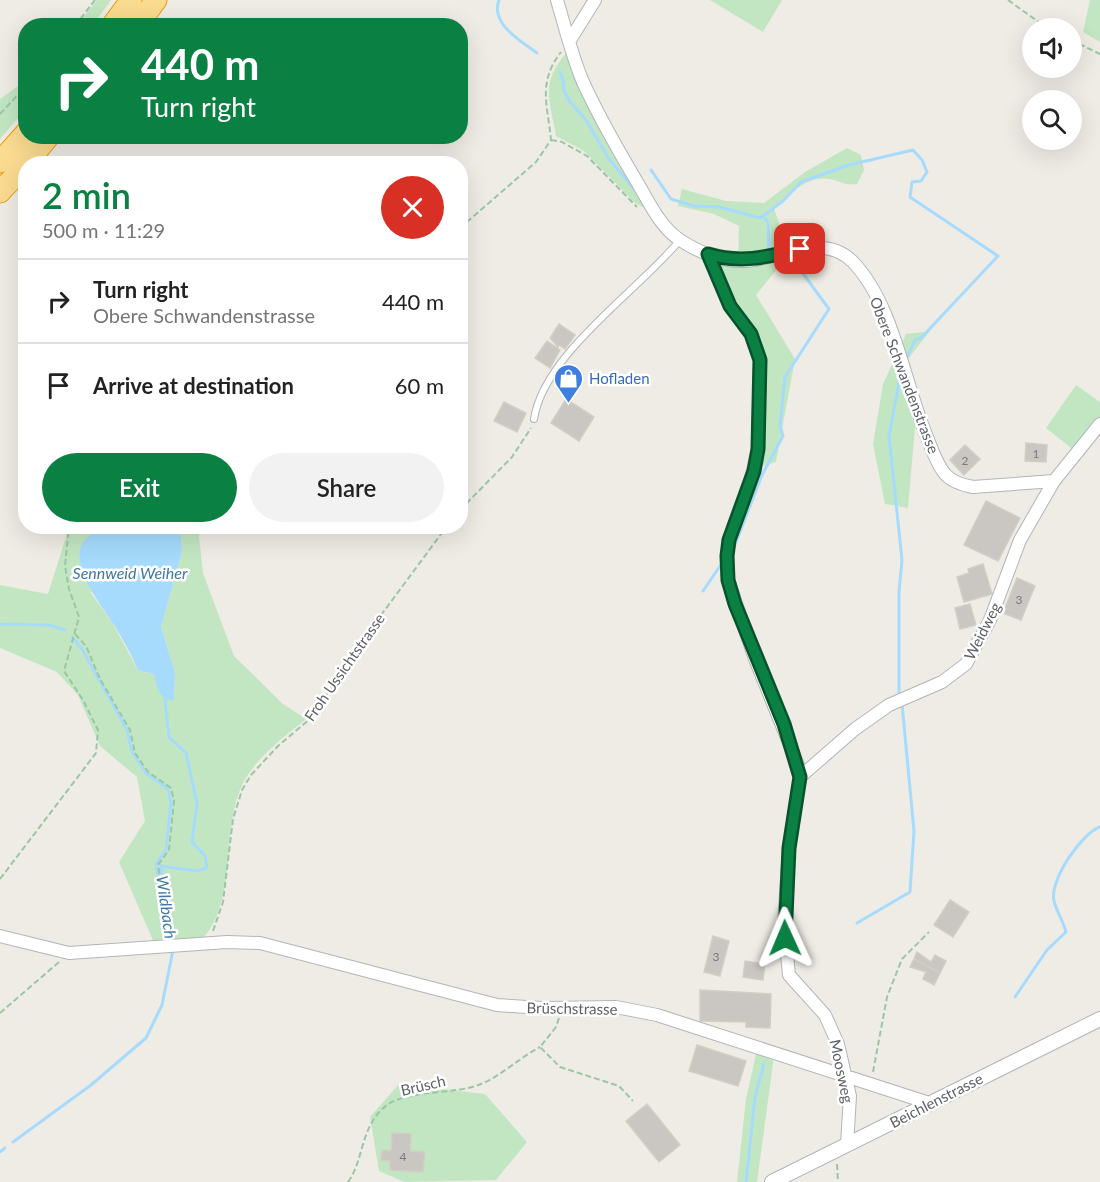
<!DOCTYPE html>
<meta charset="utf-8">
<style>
body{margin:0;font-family:Lato,sans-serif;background:#f2f2f2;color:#222;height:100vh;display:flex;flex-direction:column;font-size:22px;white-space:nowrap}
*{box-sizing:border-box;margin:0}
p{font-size:20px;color:#767676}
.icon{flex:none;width:33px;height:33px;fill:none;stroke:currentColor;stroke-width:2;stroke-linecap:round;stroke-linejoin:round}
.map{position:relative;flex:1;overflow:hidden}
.panel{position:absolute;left:18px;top:156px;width:450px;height:378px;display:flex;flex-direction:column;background:#fff;border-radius:24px;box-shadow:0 6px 24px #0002}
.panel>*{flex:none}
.guide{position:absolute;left:18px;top:18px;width:450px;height:126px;border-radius:24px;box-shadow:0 6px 24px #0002;background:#0b8043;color:#fff;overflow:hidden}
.buttons{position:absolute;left:1022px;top:18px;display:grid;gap:12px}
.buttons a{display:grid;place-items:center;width:60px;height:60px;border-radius:50%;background:#fff;box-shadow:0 6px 24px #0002;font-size:30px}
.pin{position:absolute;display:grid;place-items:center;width:51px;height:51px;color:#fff;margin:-26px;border-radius:12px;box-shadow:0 3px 9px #0006}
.me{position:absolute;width:66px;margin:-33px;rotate:359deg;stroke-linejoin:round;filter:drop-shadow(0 0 4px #0008)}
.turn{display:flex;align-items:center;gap:21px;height:126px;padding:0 24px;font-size:27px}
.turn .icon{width:78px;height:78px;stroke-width:2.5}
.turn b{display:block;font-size:42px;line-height:51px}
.round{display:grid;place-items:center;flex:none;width:63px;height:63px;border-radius:32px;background:#f2f2f2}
.summary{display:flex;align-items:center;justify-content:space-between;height:102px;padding:0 24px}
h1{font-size:36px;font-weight:600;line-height:45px;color:#0b8043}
.primary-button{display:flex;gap:12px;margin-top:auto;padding:12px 24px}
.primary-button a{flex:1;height:69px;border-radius:36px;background:#0b8043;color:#fff;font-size:24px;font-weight:600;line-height:69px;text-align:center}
.primary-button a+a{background:#f2f2f2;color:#222}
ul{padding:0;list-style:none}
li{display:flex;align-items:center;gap:18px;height:84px;padding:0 24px;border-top:2px solid #e0e0e0}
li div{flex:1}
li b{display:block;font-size:22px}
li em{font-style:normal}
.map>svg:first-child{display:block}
.green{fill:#c3e6c2}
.water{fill:#a6dbfd}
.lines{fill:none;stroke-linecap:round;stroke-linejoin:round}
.stream{stroke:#a6dbfd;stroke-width:3}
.building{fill:#cac7c2;stroke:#d3cec3;stroke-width:1.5}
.service-casing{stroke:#b2b6b9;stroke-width:8}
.minor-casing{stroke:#b2b6b9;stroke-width:14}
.tertiary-casing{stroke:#b2b6b9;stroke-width:16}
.motorway-casing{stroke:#ef9b04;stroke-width:23}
.path{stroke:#9bc6a6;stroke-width:2;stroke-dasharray:6 3;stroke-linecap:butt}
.service{stroke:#fff;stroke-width:6}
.minor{stroke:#fff;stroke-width:12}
.tertiary{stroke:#fff;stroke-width:14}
.motorway{stroke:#fbdb90;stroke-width:21}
.route-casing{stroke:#07532c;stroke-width:15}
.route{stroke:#0b8043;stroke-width:10}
.labels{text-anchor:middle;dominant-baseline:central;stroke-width:5;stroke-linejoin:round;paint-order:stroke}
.number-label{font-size:12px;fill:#787a7c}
.street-label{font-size:15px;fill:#5d6165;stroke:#fff}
.shop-label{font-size:15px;fill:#366cbe;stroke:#fff;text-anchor:start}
.water-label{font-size:16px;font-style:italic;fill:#4077a7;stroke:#fff}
</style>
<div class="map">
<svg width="1100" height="1182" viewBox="0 0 1100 1182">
<rect width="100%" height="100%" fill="#efece5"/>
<!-- green -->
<path class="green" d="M97,0H111L93,25H77Z
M710,0H782L763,32Z
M1090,0H1100V42L1083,32Z
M568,51L650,211L635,203L584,151L556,136C549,96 540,83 568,51Z
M25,81V110L0,139V99Z
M847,148L861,155L864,170L857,184C844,186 841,181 829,179C806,175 790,195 774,208L789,254L756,295L795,359L776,462L758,467L762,359L732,303L712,258L738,263L739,226L714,214L678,206L682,189L726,201L764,203L805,172Z
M930,331L904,364L916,416L908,508L885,504L873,444L883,384L906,334Z
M1076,385L1100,402V417L1075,451L1046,428Z
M69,527H125L119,528L91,593L113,624L138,670L154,674L157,688L174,700L175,673L161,627L182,552L181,536L167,527H198L203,573L234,656L283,704L306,719C283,738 251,761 240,790C222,834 237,907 200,941L155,945L119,862L145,821L137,777L100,746L78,695L57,672L0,648V585L48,594Z
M757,1050L774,1056L757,1182H737L746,1099Z
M399,1084L485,1094L527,1142L496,1180L404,1182L379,1171L370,1117Z"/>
<!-- water -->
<path class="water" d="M125,527H167L181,536L182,552L161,627L175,673L174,700H165L157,688L154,674L138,670C132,655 123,640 114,625C101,604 54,548 98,531C106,528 116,529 125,527Z"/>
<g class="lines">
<!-- stream -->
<path class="stream" d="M499,0C490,24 521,41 537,53
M560,72L563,80L564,91L570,102L586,120L609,159L635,190
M651,170L671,199L694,206L719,207L760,218L783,201L801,182L849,165L913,150L922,160L927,172L921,181L912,182L910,197L998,256L921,338L915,340L906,360
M763,216L768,222L769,252
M733,550L762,475L783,436L780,425L785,377L829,309L796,264L778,260
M703,591L720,566
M0,624L49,625L65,630
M72,637L82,649L127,730L132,752L146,773L168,789L171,802L166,850L156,864L167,937L170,941
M899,694V592L902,560L889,436L901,371
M165,700L169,737L186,753L197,804L192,842L205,856L207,868L197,871L161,866L173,943
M857,923L910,892L914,831L902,704
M1015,997L1047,950L1066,932C1063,921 1057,912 1054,901C1049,880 1082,833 1100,827
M13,1142L91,1085L146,1038L162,1005L173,950
M0,1152L5,1148
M746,1182L755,1097L764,1064"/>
</g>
<!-- building -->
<path class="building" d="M559,324L575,335L565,349L559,345L558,347L550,338Z
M547,341L560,350L550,368L535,358Z
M566,399L594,417L579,441L551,423Z
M504,402L526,413L517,432L494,421Z
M1026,443L1047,445L1046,462L1025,461Z
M965,445L980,459L964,475L950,460Z
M986,501L1020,518L998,561L964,545Z
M983,564L992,594L964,602L957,577L969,573L968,569Z
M1017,578L1035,586L1021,620L1003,613Z
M970,604L976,625L960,629L955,608Z
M950,900L969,912L953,937L934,925Z
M713,936L729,941L720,976L704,972Z
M917,952L931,962L935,955L946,961L940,973L914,959Z
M914,959L940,973L934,985L923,979L926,972L910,967Z
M745,961L765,964L763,980L743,977Z
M700,990L771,994L770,1028L746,1027V1022L700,1021Z
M697,1045L746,1061L738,1086L689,1071Z
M647,1104L680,1145L659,1162L626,1121Z
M392,1133L411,1134L410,1151L425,1152L423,1172L390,1170V1161L381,1160L382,1150L391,1151Z"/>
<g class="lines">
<defs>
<path id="service" d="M534,419C544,354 637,292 680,240"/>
<path id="minor" d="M557,0C565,27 572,56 583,82C599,117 618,150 637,182C649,202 660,227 680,240C698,252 723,262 744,261C779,260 823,231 853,262C894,305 904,383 927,437C932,449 936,463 945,474C952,482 962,485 973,487L1054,481L1100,424
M570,40L595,0
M708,254L730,306L751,334L760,360L758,449L749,487L729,540L727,556L728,580L755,659L798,765L800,777L789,848L784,923L789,975L825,1015L838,1044L850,1096L847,1145
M800,777L855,729L889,705L942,682L966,664L990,620L1020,540L1054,481
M0,936L69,953L227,942L260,943L497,1005L542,1008L616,1007L657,1015L929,1103"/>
<path id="tertiary" d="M772,1182L1100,1019"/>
<path id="motorway" d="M112,26L131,0
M137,26L156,0
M0,162L26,133
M26,164L49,136
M0,192L26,164"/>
</defs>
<!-- service casing -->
<use href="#service" class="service-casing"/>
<!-- minor casing -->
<use href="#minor" class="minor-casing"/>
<!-- tertiary casing -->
<use href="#tertiary" class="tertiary-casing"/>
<!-- motorway casing -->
<use href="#motorway" class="motorway-casing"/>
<!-- path -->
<path class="path" d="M1008,0L1047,28
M75,26L95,0
M1071,40L1100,54
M0,114L26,86
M551,140L562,142L587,156L637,207
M460,228L536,162L551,140C548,106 537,83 561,52
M460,510L512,457L531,428
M76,526L81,529L94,526
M75,634L86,646L100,679L130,730L135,753L148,772L171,788L174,801L169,850L158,865L169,936
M0,879L96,753L98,730L83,700L64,671L79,617L69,589L65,566L69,526
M213,931L223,902L233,819L242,790L251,775L278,746L311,718L370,630L447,526
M0,1013L59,962
M559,1018L556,1027L540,1047L560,1067L619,1086L633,1101
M873,1072L887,997L902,959L929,932
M837,1164L838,1182
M348,1182C364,1161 360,1125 387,1105C410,1089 456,1095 481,1084C499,1077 521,1057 540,1047"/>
<!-- service -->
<use href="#service" class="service"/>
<!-- minor -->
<use href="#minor" class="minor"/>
<!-- tertiary -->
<use href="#tertiary" class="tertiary"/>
<!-- motorway -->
<use href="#motorway" class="motorway"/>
</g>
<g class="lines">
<defs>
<path id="route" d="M785,938L789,848L800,777L784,724L735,604L728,580L727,556L729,540L754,471L758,449L760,360L751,334L730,306L708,254C741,264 767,257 800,249"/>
</defs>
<!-- route casing -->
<use href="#route" class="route-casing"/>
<!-- route -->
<use href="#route" class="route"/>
</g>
<!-- icons -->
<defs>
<symbol id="shop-pin" viewBox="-11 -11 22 30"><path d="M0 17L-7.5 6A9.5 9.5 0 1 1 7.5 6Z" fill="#3f7fe0" stroke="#fff"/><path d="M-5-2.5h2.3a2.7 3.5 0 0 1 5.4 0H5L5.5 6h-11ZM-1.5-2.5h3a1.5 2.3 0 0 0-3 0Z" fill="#fff"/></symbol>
</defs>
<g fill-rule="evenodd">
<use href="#shop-pin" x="552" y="362" width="33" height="45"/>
</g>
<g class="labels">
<!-- number labels -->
<g class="number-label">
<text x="1036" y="453">1</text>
<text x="965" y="460">2</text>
<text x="1019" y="599">3</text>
<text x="716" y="956">3</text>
<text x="403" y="1156">4</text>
</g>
<!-- street labels -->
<g class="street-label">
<text transform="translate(905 375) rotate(69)">Obere Schwandenstrasse</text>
<text transform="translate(982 631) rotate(-63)">Weidweg</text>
<text transform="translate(344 667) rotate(-55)">Froh Ussichtstrasse</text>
<text transform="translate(572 1008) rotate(1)">Brüschstrasse</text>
<text transform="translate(842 1071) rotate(78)">Moosweg</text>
<text transform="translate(423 1085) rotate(-13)">Brüsch</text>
<text transform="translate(936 1100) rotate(-27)">Beichlenstrasse</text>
</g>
<!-- shop labels -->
<g class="shop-label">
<text x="589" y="378">Hofladen</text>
</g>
<!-- water labels -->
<g class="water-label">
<text x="130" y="572">Sennweid Weiher</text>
<text transform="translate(167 907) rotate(82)">Wildbach</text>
</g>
</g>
</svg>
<div class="buttons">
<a><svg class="icon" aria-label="sound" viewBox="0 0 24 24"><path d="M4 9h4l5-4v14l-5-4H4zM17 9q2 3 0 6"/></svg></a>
<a><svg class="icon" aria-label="search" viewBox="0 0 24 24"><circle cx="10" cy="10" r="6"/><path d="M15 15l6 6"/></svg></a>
</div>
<div class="pin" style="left:800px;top:249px;background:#d93025"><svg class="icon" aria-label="arrive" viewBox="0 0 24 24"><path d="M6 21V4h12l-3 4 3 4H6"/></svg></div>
<svg class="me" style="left:785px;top:938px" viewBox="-20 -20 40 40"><path d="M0-17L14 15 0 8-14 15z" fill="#0b8043" stroke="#fff" stroke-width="4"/></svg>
<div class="guide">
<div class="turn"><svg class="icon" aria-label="right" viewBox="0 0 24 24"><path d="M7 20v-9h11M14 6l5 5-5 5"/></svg><div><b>440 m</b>Turn right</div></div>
</div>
<section class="panel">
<div class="summary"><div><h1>2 min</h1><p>500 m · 11:29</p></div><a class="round" style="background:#d93025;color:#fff"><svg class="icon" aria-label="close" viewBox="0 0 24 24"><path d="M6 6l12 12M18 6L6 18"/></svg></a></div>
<ul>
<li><svg class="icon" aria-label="right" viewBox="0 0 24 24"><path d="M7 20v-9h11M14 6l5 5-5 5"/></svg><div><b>Turn right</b><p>Obere Schwandenstrasse</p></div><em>440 m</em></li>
<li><svg class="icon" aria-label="arrive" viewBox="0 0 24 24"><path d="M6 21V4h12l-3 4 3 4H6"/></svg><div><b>Arrive at destination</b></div><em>60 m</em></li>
</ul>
<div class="primary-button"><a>Exit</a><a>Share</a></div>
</section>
</div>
